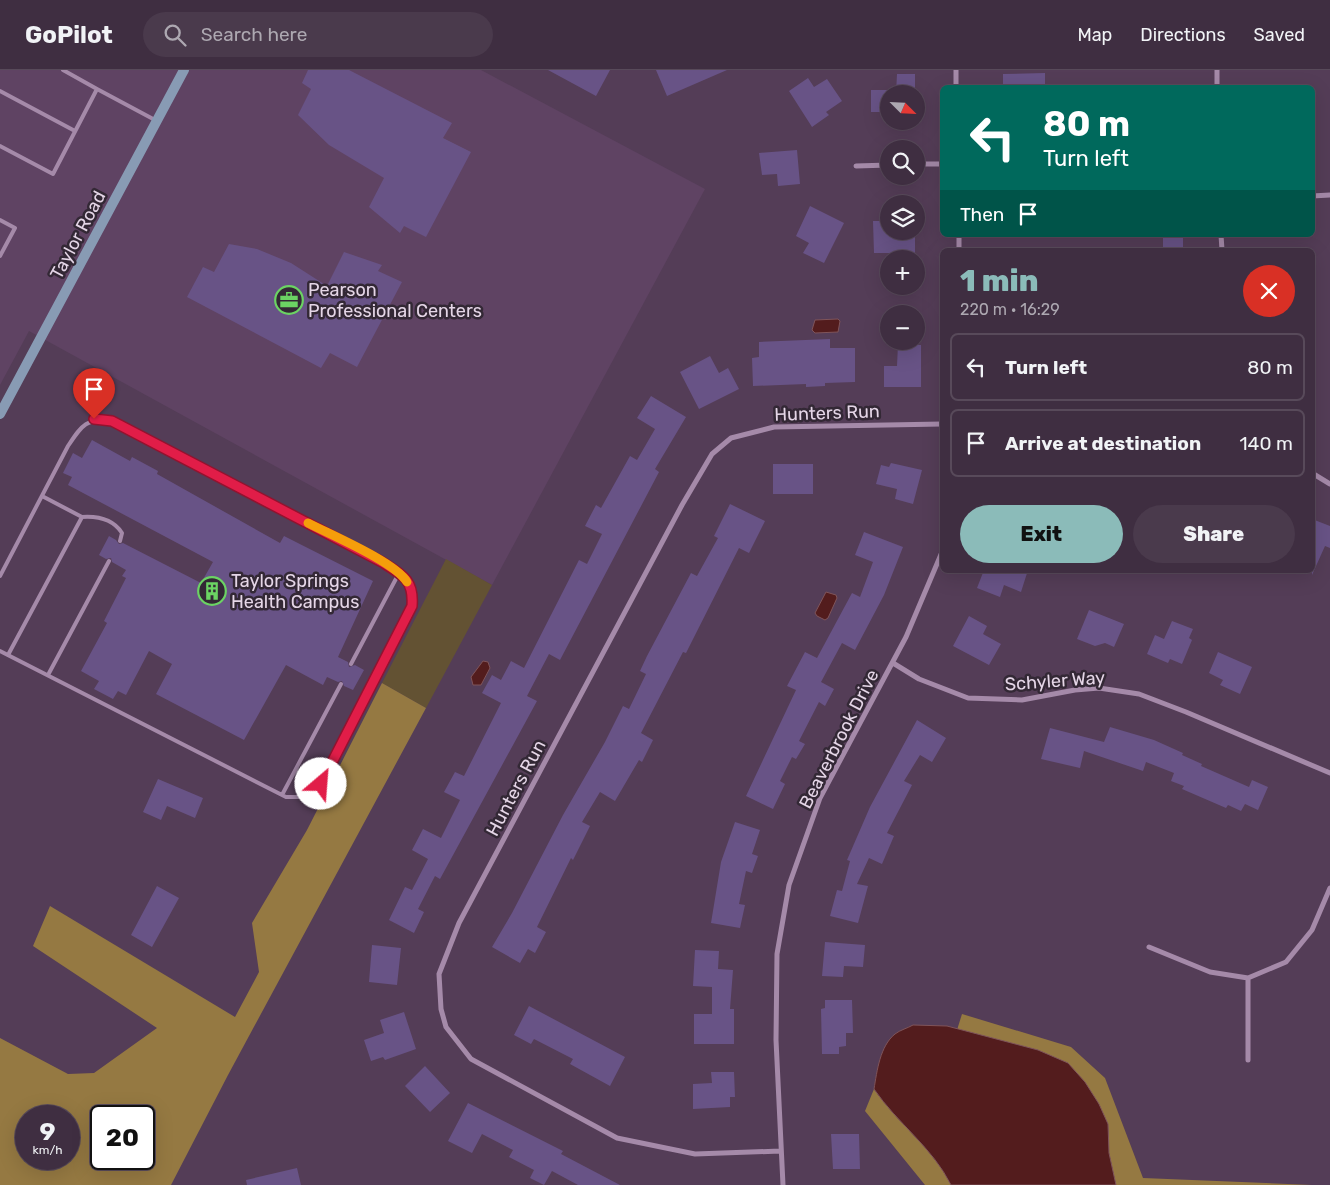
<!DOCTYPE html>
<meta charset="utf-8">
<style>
body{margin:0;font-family:Rubik,sans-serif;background:#4a3a4c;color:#f1f3f6;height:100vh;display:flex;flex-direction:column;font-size:19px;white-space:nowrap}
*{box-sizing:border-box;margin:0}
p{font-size:16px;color:#ada8b1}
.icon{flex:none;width:28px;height:28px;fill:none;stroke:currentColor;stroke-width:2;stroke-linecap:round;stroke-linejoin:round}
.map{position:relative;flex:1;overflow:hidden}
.sheet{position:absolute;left:940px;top:178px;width:375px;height:325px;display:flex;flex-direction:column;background:#3f2e41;border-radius:8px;box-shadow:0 5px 20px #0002,0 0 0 1px #584a5a}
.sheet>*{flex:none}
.top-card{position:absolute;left:940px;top:15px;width:375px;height:152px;border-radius:8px;box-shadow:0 5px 20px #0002,0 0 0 1px #584a5a;background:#00695c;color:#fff;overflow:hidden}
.needle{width:32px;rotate:114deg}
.tools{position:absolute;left:880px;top:15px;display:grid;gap:10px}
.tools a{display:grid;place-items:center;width:45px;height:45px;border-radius:50%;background:#3f2e41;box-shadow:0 5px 20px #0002,0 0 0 1px #584a5a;font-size:25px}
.speed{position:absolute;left:15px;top:1035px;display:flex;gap:10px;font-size:25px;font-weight:700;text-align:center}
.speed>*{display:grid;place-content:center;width:65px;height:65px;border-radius:50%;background:#3f2e41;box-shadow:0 5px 20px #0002,0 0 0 1px #584a5a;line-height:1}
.speed small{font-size:12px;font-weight:400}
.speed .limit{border:2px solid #111;border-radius:8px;background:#fff;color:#111}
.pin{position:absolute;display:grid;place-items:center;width:42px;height:42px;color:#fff;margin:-51px -21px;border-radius:50% 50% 50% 0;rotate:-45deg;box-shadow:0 0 5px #0007}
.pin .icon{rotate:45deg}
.me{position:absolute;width:55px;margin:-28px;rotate:27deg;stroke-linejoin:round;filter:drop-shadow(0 0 4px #0008)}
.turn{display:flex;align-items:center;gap:18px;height:105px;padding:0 20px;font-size:22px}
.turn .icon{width:65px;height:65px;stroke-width:2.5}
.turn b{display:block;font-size:35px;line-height:42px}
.then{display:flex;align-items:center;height:48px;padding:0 20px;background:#0003;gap:10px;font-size:19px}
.round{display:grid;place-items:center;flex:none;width:52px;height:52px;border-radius:26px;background:#4a3a4c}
.head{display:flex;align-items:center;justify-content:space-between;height:85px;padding:0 20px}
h1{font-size:30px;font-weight:800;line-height:38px;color:#8bbbb9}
.cta{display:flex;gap:10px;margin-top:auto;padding:10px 20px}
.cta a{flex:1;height:58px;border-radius:30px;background:#8bbbb9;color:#111;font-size:20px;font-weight:800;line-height:58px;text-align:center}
.cta a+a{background:#4a3a4c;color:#f1f3f6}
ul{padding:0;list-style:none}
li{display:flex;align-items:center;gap:15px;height:68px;margin:0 10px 8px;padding:0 10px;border:2px solid #584a5a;border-radius:8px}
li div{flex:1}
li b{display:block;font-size:19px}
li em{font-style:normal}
header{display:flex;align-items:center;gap:30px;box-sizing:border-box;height:70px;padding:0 25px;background:#3f2e41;border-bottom:1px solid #584a5a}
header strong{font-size:24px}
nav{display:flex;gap:28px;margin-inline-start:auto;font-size:18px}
.search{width:350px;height:45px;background:#4a3a4c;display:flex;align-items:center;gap:12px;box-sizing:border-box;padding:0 18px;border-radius:28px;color:#ada8b1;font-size:19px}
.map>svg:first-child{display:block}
.built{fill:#5f4363}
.green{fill:#635233}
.forest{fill:#957942;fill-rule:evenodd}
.water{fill:#531c1d;stroke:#7f545a}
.building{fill:#685386}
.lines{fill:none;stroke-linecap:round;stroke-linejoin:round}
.service{stroke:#a58aa9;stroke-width:4}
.minor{stroke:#a58aa9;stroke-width:5}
.secondary{stroke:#889bb4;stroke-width:10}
.route-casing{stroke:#92132f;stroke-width:12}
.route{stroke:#e11d48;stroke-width:9}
.slow{stroke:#f59e0b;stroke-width:9}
.labels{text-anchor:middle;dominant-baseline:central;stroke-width:5;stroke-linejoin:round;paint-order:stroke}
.street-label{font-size:18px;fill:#e5d6e7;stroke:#332835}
.poi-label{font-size:18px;fill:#e5d6e7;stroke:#332835;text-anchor:start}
</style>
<header>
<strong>GoPilot</strong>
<div class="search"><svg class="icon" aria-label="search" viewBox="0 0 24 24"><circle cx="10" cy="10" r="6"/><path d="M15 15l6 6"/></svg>Search here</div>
<nav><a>Map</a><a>Directions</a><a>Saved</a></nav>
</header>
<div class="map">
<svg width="1330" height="1115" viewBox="0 0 1330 1115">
<rect width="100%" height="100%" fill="#543d57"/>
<!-- built -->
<path class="built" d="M0,0H481L705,119L492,515L29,261L0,315Z"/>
<!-- green -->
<path class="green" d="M446,489L492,515L426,638L382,613Z"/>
<!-- forest -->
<path class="forest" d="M382,613L426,638L228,1005L171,1115H0V968L68,1004L94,1003L157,958L33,876L50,836L235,947L259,902L252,853L307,760ZM26,1046H69V1089H26ZM101,1046H144V1089H101Z
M962,944L1071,977L1105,1008L1143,1108L1312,1115H1116L1109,1083L1108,1054L1038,980L957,960Z
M874,1019C897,1053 933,1078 951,1115H925L865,1041Z"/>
<!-- water -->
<path class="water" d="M838,249L840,251L838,262L815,263L812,260L815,250Z
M826,522L836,525L837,528L828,548L825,550L817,546L815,543Z
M483,591L488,592L490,598L481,615H473L471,607Z
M913,955L947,956L1038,980L1068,993L1085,1012L1099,1034L1108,1054L1109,1083L1116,1115H951C933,1078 897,1053 874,1019C877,1001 880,976 895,964C900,960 908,958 913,955Z"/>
<!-- building -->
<path class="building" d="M308,0H349L452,53L443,68L471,82L426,167L404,156L400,163L369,137L384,108L329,75L298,45L311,19L302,13Z
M548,0H610L596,26Z
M656,0H727L667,26Z
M1045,3V18H1003V4Z
M897,4H915V24H896Z
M808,8L814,17L827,9L842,31L826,42L829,45L812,57L789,21Z
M871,20H889V42H871Z
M797,80L800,114L778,116L777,104L762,105L759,83Z
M810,136L844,153L824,193L803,183L809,173L796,166Z
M873,151H889V161H915V189H901V183H874Z
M1163,165H1183V179H1163Z
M229,174L257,179L291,193L327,216L344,182L382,195L378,201L402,212L357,297L330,283L321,298L187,227L203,197L214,202Z
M830,269V278H855V312L825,313V316L806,317V314L753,316L752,288L759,287V272Z
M898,274L921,275V317H884V296H897Z
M710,286L719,303L728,298L739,319L699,339L680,302Z
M651,326L686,347L655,399L659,402L560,590L549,584L527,626L537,631L440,809L435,806L418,839L424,842L414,863L389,850L405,817L412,820L428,789L412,780L423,759L441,768L460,730L444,722L455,702L464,706L501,633L482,623L492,605L501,610L511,591L524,598L579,490L587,494L602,464L585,456L596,435L601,438L630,386L637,390L655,359L637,348Z
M92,370L130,391L132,387L158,401L157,404L280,473L284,466L373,511L338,587L348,592L349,597L355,595L364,600L353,620L344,616L342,611L338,612L327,607L323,615L286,595L244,670L156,624L172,594L149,581L126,625L118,621L113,629L94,619L99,611L81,601L107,553L104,551L126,508L122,506L126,500L112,492L111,488L106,489L99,485L109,466L116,470L119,474L123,473L201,513L213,492L68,415L72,407L63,403L73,383L82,388Z
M891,393L922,400L913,434L895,429L897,419L876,414L881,395L889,397Z
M773,394H813V424H773Z
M730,434L765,451L749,483L739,478L686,583L683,582L641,663L653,670L642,692L639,690L615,731L600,722L582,752L590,756L573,790L571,788L537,857L546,862L535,883L528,879L520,893L492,877L512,843L563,745L605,672L623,636L629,639L646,604L640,601L647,586L691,503L697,506L718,468L714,466Z
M1312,449L1330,456V478L1325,476L1312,505Z
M864,462L903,477L884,525L855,580L842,573L821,612L834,619L825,636L819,632L799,671L805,674L796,689L792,687L780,711L785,714L773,739L746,726L796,620L787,616L805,582L817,588L852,523L860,527L873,492L855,485Z
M984,500H1028L1021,522L1004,515L1000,527L977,518Z
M1089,540L1124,554L1114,577L1105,573L1095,576L1077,569Z
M969,546L987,556L983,564L1001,574L989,595L953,576Z
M1172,551L1193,559L1189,568L1192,570L1182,594L1170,589L1168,593L1147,584L1155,565L1164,569Z
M1218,582L1252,597L1240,624L1220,615L1223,610L1209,603Z
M917,650L946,668L932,692L920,685L904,711L912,715L887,763L894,766L882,794L869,788L857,814L868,816L858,853L830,846L837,820L842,821L850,791L847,790L870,737Z
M1110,657L1154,670L1183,683L1182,685L1202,694L1201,696L1249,717L1252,710L1268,717L1258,740L1245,734L1241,741L1228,735L1226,738L1182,719L1184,716L1171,711L1174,703L1146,692L1143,701L1084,681L1080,698L1041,689L1050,658L1104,672Z
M158,709L203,728L195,748L167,736L161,750L143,742Z
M735,752L760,760L752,784L758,786L752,803L746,801L739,834L745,835L740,858L711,853L721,792Z
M157,816L179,828L152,877L131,865Z
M825,872L865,875L863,897L844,896L843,907L822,906Z
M372,875L401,878L397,915L369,912Z
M695,880L719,881L718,899L733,900L730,939H734V974H694V944H712V917L693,916Z
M825,930H852L853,963H846V976L839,977V984H822L821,939L825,938Z
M529,936L625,987L610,1016L570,994L573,989L534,969L531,974L514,965Z
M404,942L416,979L385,990L383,987L371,991L364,970L384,963L380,950Z
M425,996L450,1023L430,1042L405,1016Z
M711,1002H734L735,1027H730V1037L693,1039V1014L712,1013Z
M468,1033L563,1081L561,1084L620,1115H578L552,1101L544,1115L530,1108L534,1100L509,1087L513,1080L482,1064L472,1083L448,1071Z
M831,1064H859L860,1099H833Z
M297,1098L301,1115H247L246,1110Z"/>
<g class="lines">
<!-- service -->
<path class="service" d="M63,0L97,19
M0,21L75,61
M0,76L53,104L97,19L155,50
M0,150L15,158L0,186
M82,447C97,446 113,449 122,463L120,471
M0,506L68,376C82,355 86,348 112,351L382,492C403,505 414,509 412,536L321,714L304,727H286L0,581
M8,585L82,447L42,426
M351,594L399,503
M48,605L109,491
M282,725L341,614"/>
<!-- minor -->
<path class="minor" d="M956,0V18
M1217,0V18
M916,94H942
M856,96L889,95
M1312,126L1330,125
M959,165V180
M1221,165L1222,180
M1312,403L1330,414
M893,593L919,609L968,628L1022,630L1075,620L1099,618L1139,624L1186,642L1330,703
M1149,877L1210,902L1248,908
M1248,990V908L1286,892L1312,860L1330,818
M780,1081L695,1084L617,1068L471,989L446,957L441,939L439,904L459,853L682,435L712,384L731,368L774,357L942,354
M783,1115L776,970L777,884L789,815L820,728L906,567L942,482"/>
<!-- secondary -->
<path class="secondary" d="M0,344L184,0"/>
</g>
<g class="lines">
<defs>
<path id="route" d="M94,349L112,351L382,492C403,505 414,510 412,536L321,714"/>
</defs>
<!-- route casing -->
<use href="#route" class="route-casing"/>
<!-- route -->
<use href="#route" class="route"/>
<!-- slow -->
<path class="slow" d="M308,453C331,465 395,492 407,512"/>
</g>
<!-- icons -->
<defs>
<symbol id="office-ring" viewBox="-11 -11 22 22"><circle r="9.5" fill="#332835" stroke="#6bd363" stroke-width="1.5"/><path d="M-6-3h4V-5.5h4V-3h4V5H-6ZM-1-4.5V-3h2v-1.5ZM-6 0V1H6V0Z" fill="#6bd363"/></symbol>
<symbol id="building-ring" viewBox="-11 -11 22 22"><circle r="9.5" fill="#332835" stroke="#6bd363" stroke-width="1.5"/><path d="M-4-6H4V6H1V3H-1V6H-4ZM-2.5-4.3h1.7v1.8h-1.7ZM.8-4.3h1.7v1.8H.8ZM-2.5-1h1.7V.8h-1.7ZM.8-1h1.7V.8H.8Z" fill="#6bd363"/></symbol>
</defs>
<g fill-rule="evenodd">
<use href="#office-ring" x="273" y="214" width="32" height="32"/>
<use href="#building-ring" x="196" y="505" width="32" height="32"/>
</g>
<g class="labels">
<!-- street labels -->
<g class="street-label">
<text transform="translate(78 165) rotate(-62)">Taylor Road</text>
<text transform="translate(827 343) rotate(-2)">Hunters Run</text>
<text transform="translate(1055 611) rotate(-4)">Schyler Way</text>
<text transform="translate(839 669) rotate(-63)">Beaverbrook Drive</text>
<text transform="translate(516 718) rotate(-62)">Hunters Run</text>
</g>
<!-- poi labels -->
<g class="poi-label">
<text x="308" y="220">Pearson<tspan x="308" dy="21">Professional Centers</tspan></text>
<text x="231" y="511">Taylor Springs<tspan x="231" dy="21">Health Campus</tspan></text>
</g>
</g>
</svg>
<div class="tools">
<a><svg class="needle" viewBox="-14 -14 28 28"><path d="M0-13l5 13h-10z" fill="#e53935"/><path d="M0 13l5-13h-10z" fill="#ada8b1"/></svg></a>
<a><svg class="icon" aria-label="search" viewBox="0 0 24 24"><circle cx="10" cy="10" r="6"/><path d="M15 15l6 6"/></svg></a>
<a><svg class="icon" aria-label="layers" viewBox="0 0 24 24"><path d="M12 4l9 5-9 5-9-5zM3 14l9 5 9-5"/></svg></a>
<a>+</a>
<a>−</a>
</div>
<div class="speed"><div>9<small>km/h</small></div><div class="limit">20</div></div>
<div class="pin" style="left:94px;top:349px;background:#d93025"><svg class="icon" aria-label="arrive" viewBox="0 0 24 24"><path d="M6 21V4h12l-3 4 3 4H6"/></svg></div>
<svg class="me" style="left:321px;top:714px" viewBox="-20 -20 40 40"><circle r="19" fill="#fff"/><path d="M0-13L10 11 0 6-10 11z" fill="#e11d48"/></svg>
<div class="top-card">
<div class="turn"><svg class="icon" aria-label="left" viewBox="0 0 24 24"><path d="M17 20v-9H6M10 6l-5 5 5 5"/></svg><div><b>80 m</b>Turn left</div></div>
<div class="then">Then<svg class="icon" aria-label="arrive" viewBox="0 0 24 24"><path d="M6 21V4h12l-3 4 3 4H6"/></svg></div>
</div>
<section class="sheet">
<div class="head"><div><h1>1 min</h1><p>220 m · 16:29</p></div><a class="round" style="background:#d93025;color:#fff"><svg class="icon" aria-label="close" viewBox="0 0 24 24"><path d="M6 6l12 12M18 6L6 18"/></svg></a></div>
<ul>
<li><svg class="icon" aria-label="left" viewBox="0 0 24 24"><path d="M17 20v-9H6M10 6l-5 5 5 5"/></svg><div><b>Turn left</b></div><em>80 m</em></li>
<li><svg class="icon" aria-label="arrive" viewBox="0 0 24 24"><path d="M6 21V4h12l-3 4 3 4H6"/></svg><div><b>Arrive at destination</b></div><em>140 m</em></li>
</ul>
<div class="cta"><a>Exit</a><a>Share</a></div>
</section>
</div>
